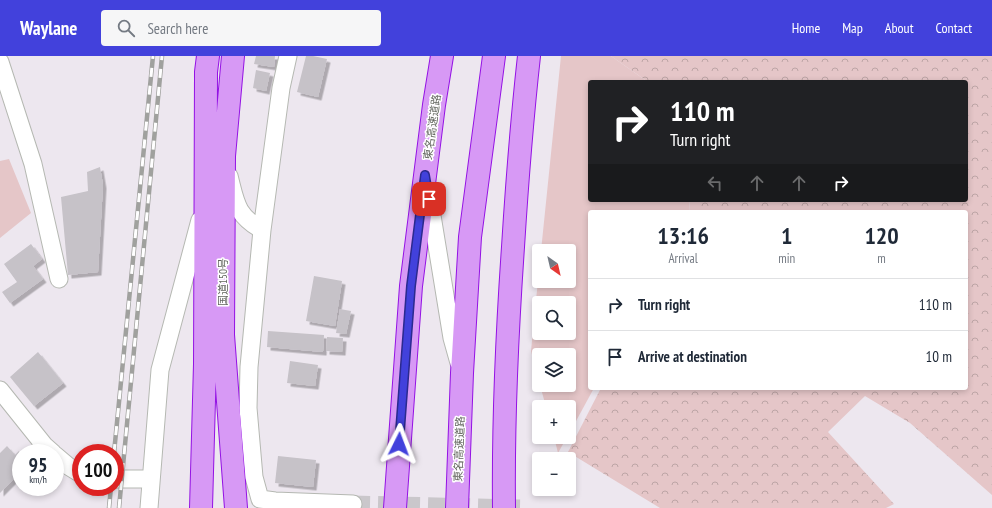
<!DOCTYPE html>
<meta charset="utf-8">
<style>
body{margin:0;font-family:"PT Sans Narrow","Noto Sans JP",sans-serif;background:#f6f6f7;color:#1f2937;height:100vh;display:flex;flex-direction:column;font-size:15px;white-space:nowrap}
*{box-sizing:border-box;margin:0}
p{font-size:13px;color:#747a83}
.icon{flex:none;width:22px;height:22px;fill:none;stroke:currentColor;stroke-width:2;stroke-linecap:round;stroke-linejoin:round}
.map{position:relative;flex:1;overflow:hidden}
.drawer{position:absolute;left:588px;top:154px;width:380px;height:180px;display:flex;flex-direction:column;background:#fff;border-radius:4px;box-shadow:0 2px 6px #0003}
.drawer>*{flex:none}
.guide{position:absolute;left:588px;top:24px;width:380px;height:122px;border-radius:4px;box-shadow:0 2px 6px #0003;background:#202124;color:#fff;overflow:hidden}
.needle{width:26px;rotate:146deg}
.fabs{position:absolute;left:532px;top:188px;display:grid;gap:8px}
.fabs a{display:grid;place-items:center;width:44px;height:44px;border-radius:4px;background:#fff;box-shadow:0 2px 6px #0003;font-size:20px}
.speed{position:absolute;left:12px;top:388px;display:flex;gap:8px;font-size:20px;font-weight:700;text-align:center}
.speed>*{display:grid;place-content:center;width:52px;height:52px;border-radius:50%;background:#fff;box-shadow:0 2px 6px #0003;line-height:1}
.speed small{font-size:10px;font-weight:400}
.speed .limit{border:6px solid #d22;background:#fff;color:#111}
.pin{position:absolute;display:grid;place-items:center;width:34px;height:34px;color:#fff;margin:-17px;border-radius:8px;box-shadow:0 2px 6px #0006}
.me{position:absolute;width:44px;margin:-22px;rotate:3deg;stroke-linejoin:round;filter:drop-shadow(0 0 3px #0008)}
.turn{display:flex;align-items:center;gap:14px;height:84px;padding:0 16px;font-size:18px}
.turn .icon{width:52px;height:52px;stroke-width:2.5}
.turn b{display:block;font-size:28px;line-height:34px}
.lanes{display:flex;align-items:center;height:38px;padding:0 16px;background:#0003;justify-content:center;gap:20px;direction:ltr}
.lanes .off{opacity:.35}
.eta{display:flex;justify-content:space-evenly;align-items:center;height:68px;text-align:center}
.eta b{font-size:24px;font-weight:600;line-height:28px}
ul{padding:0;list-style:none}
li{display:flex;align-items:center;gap:12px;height:52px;padding:0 16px;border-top:1px solid #e0e1e3}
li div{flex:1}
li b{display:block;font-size:15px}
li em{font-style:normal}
header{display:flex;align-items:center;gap:24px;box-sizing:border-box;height:56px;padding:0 20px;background:#4241dc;color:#fff}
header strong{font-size:19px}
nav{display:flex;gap:22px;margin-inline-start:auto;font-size:14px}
.search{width:280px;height:36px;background:#f6f6f7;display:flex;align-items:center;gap:10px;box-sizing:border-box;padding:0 14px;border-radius:4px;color:#747a83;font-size:15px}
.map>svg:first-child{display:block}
.grass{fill:#e5c6c8;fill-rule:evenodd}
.forest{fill:url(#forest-crowns)}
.building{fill:#c6c2c8;filter:url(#shadow)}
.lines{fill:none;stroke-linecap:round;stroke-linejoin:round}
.minor-tunnel{stroke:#cac7cb;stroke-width:17;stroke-dasharray:17 8;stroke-linecap:butt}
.minor-casing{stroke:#b5b8b2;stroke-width:19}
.highway-casing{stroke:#9412e4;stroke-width:24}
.minor{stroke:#fff;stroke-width:17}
.highway{stroke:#d799f5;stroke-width:22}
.rail-casing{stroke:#a0a19e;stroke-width:4.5}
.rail{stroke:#fff;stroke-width:3;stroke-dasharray:9;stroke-linecap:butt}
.route-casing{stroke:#2b2a8f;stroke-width:10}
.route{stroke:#4241dc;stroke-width:7}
.labels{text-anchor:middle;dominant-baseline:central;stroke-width:3;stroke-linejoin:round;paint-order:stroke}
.street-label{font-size:11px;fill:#63665f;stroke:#fff}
</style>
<header>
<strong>Waylane</strong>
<div class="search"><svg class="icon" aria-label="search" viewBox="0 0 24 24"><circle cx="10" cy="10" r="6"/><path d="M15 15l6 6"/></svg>Search here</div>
<nav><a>Home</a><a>Map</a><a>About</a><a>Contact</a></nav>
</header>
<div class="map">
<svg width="992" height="452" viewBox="0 0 992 452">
<defs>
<pattern id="forest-crowns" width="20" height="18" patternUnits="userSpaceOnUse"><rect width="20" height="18" fill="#e5c6c8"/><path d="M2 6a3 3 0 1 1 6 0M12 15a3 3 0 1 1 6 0" fill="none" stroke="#bda5a6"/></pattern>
<filter id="shadow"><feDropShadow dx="3.5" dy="3.5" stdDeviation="0" flood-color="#0004"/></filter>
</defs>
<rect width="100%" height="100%" fill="#ede7ef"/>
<!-- grass -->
<path class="grass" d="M561,0H611L648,26H590V144H689L690,156H590V332H594L569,378V351H546L540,329H569V299H539V326L531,295L539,214V225H569V195H541ZM539,247H569V277H539Z
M9,103L31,157L0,182V105Z
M554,381H567L558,397Z"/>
<!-- forest -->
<path class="forest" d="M611,0H992V439L910,367L865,340L828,376L894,448L886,452H660L568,396L601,332H966V156H690L689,144H966V26H648Z"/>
<!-- building -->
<path class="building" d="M256,0H275L274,11L254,8Z
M306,0H313L327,3L318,41L297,36Z
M256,14L270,17L266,35L253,32Z
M100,111L103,129L98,216L68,219L61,141L88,135L87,116Z
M31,188L42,203L33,210L43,223L10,247L2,236L17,226L4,208Z
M314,220L342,225L335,270L306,265Z
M340,253L351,255L346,278L336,277Z
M268,275L324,279L323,296L267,291Z
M327,281L343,282L342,296L326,295Z
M38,296L63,327L34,350L10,321Z
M290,305L318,309L315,330L287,327Z
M7,390L15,399L19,395L21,397V416L0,437V397Z
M278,400L316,404L313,431L275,427Z"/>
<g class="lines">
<!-- minor-tunnel -->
<path class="minor-tunnel" d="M353,448L521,452"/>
<defs>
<path id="minor" d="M0,6L33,108L59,223
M229,120C236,147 236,159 262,174L249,311L248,352L254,421L260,443L275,445L353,448
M428,135L452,282L459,307
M262,174L281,32L288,0
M0,334L44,389L53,397
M55,399L68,410L81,418
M115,423H151
M149,452L160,314L200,164"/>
<path id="highway" d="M233,0L224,100L223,279L236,452
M201,452L205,308L206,16L208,0
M395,452L411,230L434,49L442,0
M457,452L462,317L470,181L494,0
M504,452C503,365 507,278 513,191C517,127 522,63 529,0"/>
</defs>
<!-- minor casing -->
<use href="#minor" class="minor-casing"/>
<!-- highway casing -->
<use href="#highway" class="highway-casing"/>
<!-- minor -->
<use href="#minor" class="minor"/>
<!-- highway -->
<use href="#highway" class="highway"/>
<defs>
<path id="rail" d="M114,397L153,0
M109,452L111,431
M119,452L162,0"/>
</defs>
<!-- rail casing -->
<use href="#rail" class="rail-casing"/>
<!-- rail -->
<use href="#rail" class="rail"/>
</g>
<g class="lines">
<defs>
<path id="route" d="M399,388L411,230L425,119L429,143"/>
</defs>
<!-- route casing -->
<use href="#route" class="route-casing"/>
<!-- route -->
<use href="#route" class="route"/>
</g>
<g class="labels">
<!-- street labels -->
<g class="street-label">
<text transform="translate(432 71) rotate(-82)">東名高速道路</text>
<text transform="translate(223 226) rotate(-90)">国道150号</text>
<text transform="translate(459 393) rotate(-88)">東名高速道路</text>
</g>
</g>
</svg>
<div class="fabs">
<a><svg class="needle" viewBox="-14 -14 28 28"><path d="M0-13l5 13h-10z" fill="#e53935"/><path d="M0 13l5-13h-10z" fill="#747a83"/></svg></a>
<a><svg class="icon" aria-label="search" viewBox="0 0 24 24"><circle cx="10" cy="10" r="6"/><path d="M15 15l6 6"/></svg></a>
<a><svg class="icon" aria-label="layers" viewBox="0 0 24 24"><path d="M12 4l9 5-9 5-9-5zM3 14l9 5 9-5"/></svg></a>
<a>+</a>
<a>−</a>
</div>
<div class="speed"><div>95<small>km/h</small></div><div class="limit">100</div></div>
<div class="pin" style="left:429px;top:143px;background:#d93025"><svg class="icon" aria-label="arrive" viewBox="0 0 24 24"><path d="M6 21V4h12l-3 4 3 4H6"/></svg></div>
<svg class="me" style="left:399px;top:388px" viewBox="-20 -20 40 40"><path d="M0-17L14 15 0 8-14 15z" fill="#4241dc" stroke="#fff" stroke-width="4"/></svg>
<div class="guide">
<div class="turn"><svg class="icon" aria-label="right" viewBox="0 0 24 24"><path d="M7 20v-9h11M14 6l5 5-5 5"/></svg><div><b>110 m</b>Turn right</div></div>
<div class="lanes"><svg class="icon off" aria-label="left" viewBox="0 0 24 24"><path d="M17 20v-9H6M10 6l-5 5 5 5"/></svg><svg class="icon off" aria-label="ahead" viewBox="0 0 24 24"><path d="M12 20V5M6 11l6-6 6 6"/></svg><svg class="icon off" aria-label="ahead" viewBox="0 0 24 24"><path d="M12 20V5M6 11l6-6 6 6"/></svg><svg class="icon" aria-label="right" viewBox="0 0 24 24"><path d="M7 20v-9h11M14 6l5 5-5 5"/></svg></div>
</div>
<section class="drawer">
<div class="eta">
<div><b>13:16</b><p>Arrival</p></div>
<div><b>1</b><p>min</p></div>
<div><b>120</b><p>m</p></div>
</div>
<ul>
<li><svg class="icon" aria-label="right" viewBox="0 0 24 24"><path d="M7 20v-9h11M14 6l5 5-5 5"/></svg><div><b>Turn right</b></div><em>110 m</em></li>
<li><svg class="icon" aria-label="arrive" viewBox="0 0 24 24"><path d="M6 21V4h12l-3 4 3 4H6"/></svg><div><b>Arrive at destination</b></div><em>10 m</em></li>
</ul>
</section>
</div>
